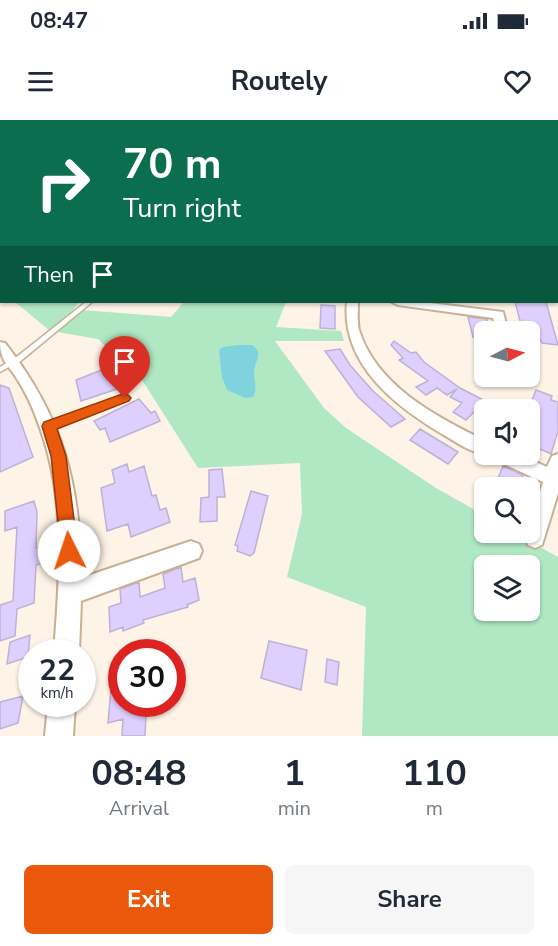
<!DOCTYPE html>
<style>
body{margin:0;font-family:"Nunito Sans",sans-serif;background:#f6f6f7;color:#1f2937;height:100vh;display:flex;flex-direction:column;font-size:22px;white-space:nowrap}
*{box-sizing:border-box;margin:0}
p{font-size:20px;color:#747a83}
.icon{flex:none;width:33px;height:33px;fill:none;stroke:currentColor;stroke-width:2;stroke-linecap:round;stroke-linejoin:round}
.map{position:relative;height:616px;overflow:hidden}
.details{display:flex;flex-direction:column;background:#fff;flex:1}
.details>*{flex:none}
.top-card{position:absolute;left:0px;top:0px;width:558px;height:183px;box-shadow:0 2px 4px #0004;background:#0b6e4f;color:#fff;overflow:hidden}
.needle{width:39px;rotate:84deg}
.fabs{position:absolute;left:474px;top:201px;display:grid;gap:12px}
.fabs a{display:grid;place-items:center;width:66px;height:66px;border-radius:9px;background:#fff;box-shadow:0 2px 4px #0004;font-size:30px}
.speed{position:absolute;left:18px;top:519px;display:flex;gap:12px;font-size:30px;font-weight:700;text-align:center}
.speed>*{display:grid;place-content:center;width:78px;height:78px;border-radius:50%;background:#fff;box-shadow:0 2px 4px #0004;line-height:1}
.speed small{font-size:15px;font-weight:400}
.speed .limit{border:9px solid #d22;background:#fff;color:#111}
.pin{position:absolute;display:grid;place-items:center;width:51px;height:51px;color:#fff;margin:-62px -26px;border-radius:50% 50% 50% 0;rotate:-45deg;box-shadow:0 0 6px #0007}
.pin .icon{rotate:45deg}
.me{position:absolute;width:66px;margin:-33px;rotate:356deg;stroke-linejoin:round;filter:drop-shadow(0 0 4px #0008)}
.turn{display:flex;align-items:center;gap:21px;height:126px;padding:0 24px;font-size:27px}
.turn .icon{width:78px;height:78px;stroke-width:2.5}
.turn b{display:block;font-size:42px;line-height:51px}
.then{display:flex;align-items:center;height:57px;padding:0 24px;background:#0003;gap:12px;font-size:22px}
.eta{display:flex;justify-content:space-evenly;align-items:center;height:102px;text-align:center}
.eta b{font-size:36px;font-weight:700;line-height:42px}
.button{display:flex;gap:12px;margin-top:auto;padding:12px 24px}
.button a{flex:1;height:69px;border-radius:9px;background:#ea580c;color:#fff;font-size:24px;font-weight:700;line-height:69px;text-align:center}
.button a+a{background:#f6f6f7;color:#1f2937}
.status{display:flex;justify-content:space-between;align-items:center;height:42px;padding:0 30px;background:#fff;direction:ltr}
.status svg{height:16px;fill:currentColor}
header{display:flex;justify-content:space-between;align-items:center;height:78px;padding:0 24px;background:#fff;font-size:27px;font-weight:700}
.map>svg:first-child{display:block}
.green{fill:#afe8c3;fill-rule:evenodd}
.water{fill:#7fd3df}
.building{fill:#decfff;stroke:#bcb2d4;stroke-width:1.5}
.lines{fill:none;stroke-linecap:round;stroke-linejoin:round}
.service-casing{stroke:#c9b093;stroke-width:3}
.minor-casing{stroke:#c9b093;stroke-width:4}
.service{fill:#fff;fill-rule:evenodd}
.minor{fill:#fff;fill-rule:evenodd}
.route{fill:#ea580c;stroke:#983908;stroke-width:1.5}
</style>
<div class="status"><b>08:47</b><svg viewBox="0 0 49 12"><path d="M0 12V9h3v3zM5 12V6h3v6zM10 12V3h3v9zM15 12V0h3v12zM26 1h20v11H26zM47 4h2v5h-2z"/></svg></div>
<header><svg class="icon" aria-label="menu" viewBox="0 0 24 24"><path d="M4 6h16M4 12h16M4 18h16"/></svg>Routely<svg class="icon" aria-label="heart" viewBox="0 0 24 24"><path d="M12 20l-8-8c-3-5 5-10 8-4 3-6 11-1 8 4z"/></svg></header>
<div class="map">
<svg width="558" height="616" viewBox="0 0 558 616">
<rect width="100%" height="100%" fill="#fef3e7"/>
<!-- green -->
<path class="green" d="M15,182H79L71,193L49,210Z
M184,182H286L276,207L341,211L344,221H275L324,288L346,308L436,368L484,395V412L515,413L558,437V616H362L366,487L287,457L302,394L300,343L198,348L137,252H132L98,219L57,212L82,190L171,197ZM484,446H530V490H484Z"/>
<!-- water -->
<path class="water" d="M238,225H252C265,234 254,241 254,252C254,262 258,267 253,277L246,278L227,270L222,257L219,230L223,227Z"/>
<!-- building -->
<path class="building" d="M515,182H546L558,225L542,223L538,215L523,212Z
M321,185L335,186V209L320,208Z
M468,197L487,199L489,212H484V219L473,217Z
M394,221L411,233L416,232L424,242L460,268L503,290H483L480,293L475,291L466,300L453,292L462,283L450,277L457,269L447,275L437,268L426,275L416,267L428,261L399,240L403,238L391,225Z
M340,229L350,245L373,271L405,299L391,307L358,277L325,231Z
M112,246L126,266L81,281L76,260Z
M0,265L9,268L33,337L0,352Z
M536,270L552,276L551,280L558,282V311L551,334L538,328L534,339L525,334H530V285Z
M139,279L151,293L155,291L160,301L110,322L105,308L100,310L94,301Z
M420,309L458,332L448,344L410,320Z
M127,344L129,352L144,346L152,376L156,375L160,390L166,388L170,402L131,417L128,404L107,411L101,368L115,363L112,350Z
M503,346L523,355L519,368H494Z
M222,349L225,377H217V401L200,402L201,378L209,377V350Z
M251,371L268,376L254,433L250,436L237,431L238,426L235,425Z
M34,381L37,392L36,428L52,422V440L36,445L34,483L17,489L15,516L0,521V485L13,481L15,443L17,407L5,411V391Z
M181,447L183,462L195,458L199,480L187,485L188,487L143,500L144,503L123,511V507L110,512L109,487L121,483L120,469L139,462L140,477L165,468L163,454Z
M30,515L28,537L7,544L10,522Z
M269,521L307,530L301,570L261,558Z
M327,539L339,542L337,565L325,562Z
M122,567V584H169V589L146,594L145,616H122L123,599L108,603L111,569Z
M23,576L18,603L0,609V582Z"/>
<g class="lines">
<defs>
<path id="service" d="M86,182H92L17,244H14L0,252V247L14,239Z
M125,274L128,275L129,277L128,279L52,308L49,309L45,306L46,304Z"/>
<path id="minor" d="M0,108H2L0,114Z
M556,147H558V154H556Z
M347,182H358C358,191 357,201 359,210C376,265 436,297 484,320L485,334C471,333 456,322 444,315C395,286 341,244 347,182Z
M392,182H422L503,192L508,212H496L493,198L398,185Z
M0,222L5,223C63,297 81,365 81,458L191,421L199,424L202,431L199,438L81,481L79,532H54C59,466 65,395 47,330C40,306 32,283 19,262C10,246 0,242 0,222Z
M491,334H518L547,347L552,336L558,334V373L542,425L535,428L528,425L525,418L526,412H530V403L543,362L493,339Z
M48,584H75L73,616H45Z"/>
</defs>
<!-- service casing -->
<use href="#service" class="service-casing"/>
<!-- minor casing -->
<use href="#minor" class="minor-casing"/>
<!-- service -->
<use href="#service" class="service"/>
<!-- minor -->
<use href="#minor" class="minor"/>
</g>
<!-- sky -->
<linearGradient id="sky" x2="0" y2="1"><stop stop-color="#7ec0e4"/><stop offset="0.56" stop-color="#fffaf4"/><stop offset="1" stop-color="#fffaf4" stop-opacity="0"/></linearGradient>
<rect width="558" height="194" fill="url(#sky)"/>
<!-- route -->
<path class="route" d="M125,273L131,278L129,281L57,309L66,336L78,431L76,438L69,440L63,438L61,431L51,336L42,306L44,302Z"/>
</svg>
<div class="fabs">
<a><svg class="needle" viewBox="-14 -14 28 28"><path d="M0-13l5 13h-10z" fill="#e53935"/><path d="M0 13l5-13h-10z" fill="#747a83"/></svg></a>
<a><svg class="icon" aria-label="sound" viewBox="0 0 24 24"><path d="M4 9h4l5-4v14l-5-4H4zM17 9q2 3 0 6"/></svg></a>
<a><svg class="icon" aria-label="search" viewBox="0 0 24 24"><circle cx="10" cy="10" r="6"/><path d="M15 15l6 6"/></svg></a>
<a><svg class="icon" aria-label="layers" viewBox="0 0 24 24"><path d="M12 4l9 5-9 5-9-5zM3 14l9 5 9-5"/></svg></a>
</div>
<div class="speed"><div>22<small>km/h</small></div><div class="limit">30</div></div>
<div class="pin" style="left:125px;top:278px;background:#d93025"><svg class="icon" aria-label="arrive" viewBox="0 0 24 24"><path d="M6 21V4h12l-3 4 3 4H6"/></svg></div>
<svg class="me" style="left:69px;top:431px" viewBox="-20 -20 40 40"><circle r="19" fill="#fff"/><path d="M0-13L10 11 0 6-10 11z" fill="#ea580c"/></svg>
<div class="top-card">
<div class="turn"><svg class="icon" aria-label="right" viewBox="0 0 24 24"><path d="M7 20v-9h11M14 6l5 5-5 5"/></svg><div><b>70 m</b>Turn right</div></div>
<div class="then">Then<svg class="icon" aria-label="arrive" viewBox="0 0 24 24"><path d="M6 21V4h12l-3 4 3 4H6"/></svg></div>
</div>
</div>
<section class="details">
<div class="eta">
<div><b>08:48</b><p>Arrival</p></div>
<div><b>1</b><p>min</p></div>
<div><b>110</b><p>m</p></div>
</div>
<div class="button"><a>Exit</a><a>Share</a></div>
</section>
